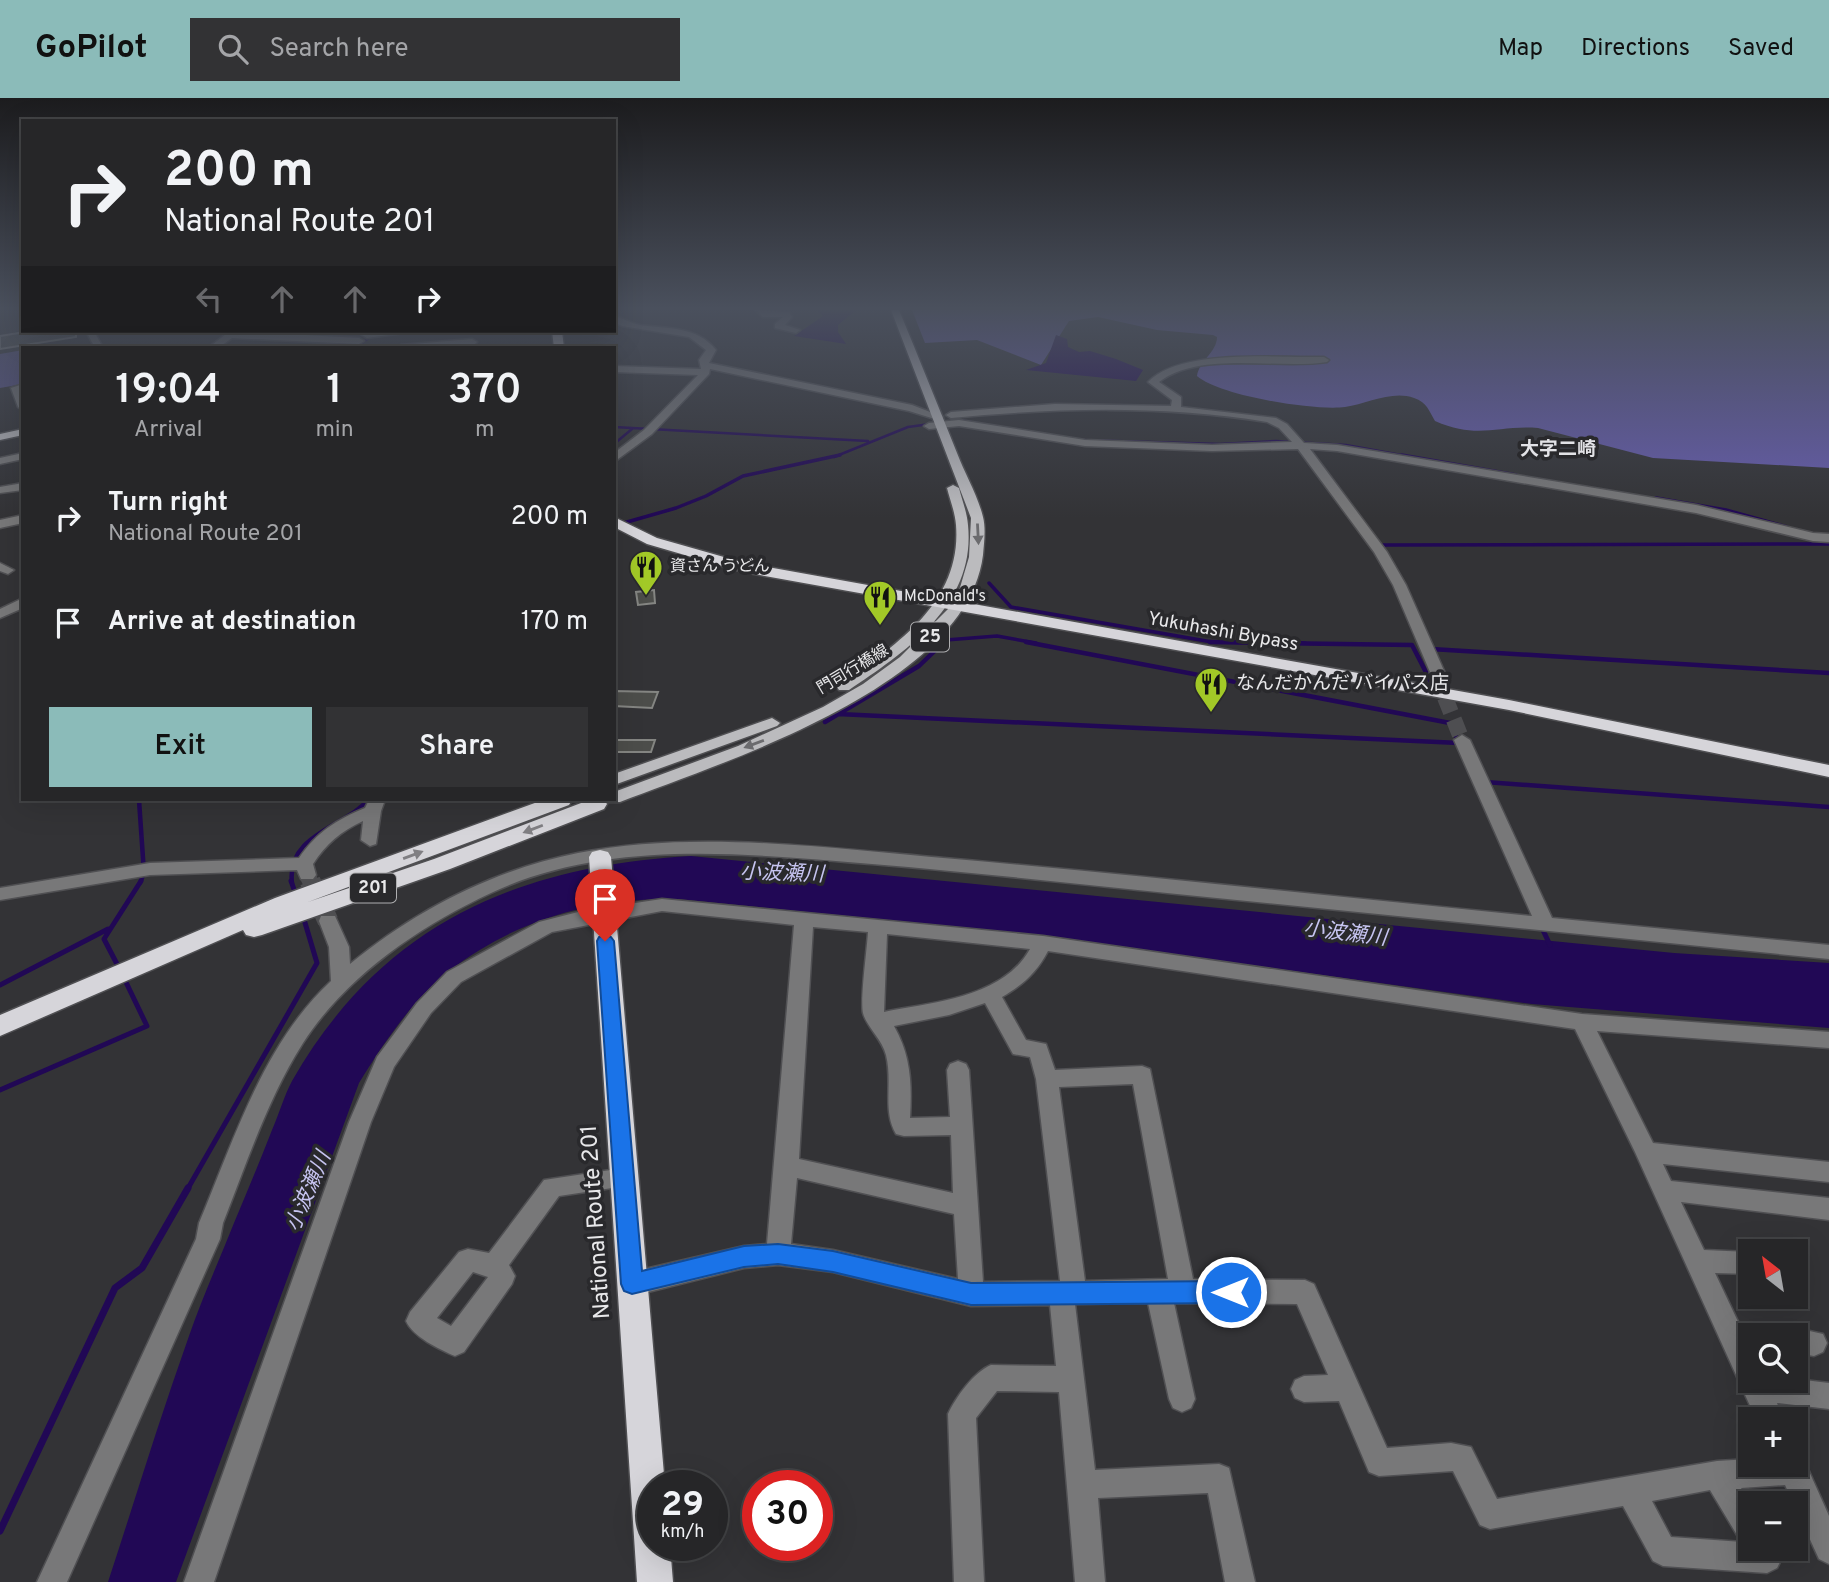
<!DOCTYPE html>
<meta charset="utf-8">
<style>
body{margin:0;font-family:Overpass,"Noto Sans JP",sans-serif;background:#323234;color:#f1f3f6;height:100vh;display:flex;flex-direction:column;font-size:26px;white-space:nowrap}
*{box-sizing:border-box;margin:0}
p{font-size:23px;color:#a4a5a8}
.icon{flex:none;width:38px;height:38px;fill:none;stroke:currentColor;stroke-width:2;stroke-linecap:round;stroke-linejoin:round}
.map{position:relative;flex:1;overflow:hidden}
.panel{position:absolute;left:21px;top:248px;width:595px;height:455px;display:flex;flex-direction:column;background:#262628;border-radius:0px;box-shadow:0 7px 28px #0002,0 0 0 2px #424345}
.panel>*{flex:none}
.guide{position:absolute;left:21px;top:21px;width:595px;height:214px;border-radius:0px;box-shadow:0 7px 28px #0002,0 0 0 2px #424345;background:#262628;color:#f1f3f6;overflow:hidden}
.needle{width:46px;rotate:329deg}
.tools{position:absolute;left:1738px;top:1141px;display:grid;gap:14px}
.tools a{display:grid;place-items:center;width:70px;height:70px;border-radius:0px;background:#262628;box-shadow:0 7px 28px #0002,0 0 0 2px #424345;font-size:35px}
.speed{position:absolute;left:637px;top:1372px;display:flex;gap:14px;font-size:35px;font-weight:700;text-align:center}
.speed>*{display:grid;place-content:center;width:91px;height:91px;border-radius:50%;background:#262628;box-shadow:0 7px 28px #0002,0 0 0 2px #424345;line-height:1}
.speed small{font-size:18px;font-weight:400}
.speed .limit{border:10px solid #d22;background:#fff;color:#111}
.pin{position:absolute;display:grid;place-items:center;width:60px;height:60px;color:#fff;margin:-72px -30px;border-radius:50% 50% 50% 0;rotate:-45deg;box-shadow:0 0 7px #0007}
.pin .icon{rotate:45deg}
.me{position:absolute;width:77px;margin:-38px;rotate:270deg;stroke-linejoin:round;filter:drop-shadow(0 0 5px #0008)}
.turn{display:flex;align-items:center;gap:24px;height:147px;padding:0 28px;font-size:32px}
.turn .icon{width:91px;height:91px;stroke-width:2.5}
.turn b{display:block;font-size:49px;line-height:60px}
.lanes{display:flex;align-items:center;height:66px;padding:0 28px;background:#0003;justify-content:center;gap:35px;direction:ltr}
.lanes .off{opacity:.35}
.eta{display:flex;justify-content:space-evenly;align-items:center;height:119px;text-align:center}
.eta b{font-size:42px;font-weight:600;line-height:49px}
.primary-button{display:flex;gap:14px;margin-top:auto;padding:14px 28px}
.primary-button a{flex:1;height:80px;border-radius:0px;background:#8bbbb9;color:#111;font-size:28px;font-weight:600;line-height:80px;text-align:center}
.primary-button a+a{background:#323234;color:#f1f3f6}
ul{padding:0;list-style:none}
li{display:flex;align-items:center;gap:21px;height:105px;padding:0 28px}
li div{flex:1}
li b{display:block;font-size:26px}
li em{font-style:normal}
header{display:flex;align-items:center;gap:42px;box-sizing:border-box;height:98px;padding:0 35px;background:#8bbbb9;color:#111}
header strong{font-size:33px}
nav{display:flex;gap:38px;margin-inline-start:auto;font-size:24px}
.search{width:490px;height:63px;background:#323234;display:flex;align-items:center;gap:18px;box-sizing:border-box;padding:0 24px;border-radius:0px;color:#a4a5a8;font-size:26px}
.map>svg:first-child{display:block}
.green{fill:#58528e}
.forest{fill:#675dae}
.water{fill:#210855}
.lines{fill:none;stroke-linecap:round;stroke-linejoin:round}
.stream-far4{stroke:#210855;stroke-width:2.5}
.stream-far3{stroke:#210855;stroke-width:3.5}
.stream-far2{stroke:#210855;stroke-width:4.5}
.stream-far1{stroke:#210855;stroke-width:5}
.stream{stroke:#210855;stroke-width:7}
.building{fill:#4c4d4a;stroke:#848582;stroke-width:2}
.minor-tunnel-far1{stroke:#4e4e51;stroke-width:16;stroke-dasharray:16 8;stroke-linecap:butt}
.minor-tunnel{stroke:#4e4e51;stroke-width:21;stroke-dasharray:21 10;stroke-linecap:butt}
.minor-casing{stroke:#505053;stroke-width:3}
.major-casing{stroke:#505053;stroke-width:3}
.highway-casing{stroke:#505053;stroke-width:3}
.minor{fill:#787879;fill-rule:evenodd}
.major{fill:#bbbbbe;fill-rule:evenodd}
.highway{fill:#d6d5da;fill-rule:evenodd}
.oneway{fill:#6b6b6e}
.oneway2{fill:#807f83}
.route{fill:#1a73e8;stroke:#114b97;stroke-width:2}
.labels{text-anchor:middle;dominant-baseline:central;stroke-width:7;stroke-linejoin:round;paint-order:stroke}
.far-poi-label{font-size:16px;fill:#e8e8ea;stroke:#29292c;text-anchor:start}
.far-street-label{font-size:16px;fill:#e8e8ea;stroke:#29292c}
.shield{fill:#29292c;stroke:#afafb1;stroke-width:2}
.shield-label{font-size:18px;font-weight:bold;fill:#e8e8ea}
.far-quarter-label{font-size:19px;font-weight:bold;fill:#e2e2e6;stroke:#29292c}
.street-label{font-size:19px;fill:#e8e8ea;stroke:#29292c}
.poi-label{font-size:19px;fill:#e8e8ea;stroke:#29292c;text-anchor:start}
.water-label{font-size:21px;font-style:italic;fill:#c6c4f0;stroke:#29292c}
.near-street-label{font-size:23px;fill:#e8e8ea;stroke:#29292c}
</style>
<header>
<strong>GoPilot</strong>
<div class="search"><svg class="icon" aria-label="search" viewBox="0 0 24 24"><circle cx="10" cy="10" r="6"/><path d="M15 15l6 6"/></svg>Search here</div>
<nav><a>Map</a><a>Directions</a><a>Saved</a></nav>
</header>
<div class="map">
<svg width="1829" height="1484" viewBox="0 0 1829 1484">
<rect width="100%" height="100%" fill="#333336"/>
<!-- green -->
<path class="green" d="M23,252V286L0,290V256Z"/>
<!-- forest -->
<path class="forest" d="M912,212H1829V370L1653,360L1538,330C1496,327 1479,342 1435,323C1429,313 1427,304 1414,300C1392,292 1367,306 1345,309C1315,313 1220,298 1197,278C1199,263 1217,254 1217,239L1213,237L1157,232L1098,219L1069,223L1041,267L977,242L925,245Z"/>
<!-- water -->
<path class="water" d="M817,212H856L838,227V234L846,246L794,238L823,218Z
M1056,237L1067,241L1068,249L1079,254L1090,253L1116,261L1143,272L1136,283L1026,272L1046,265Z
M691,758L1674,855L1829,865V930L1532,906L1035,837L679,801C594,799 517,821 449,873C414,900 382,947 359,985L176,1484H108C135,1402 160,1319 189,1238C202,1200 219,1163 234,1125C247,1094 260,1063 272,1032C279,1016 284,998 292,983C381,827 517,768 691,758Z"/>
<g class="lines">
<!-- stream-far4 -->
<path class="stream-far4" d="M355,250L379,233
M614,329L868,343
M1080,342L1220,346L1276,343L1346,347L1412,359
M614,346L632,331
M834,359L908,329L959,322L988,327"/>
<!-- stream-far3 -->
<path class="stream-far3" d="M1402,357L1516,377
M1656,400L1726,412L1787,429
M620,426L676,410L706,398L743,378L840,357
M1382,447L1829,446
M989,485L1011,509L1212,544L1305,545
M942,545L946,542L997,538L1036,545"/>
<!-- stream-far2 -->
<path class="stream-far2" d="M1026,544L1450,625L1458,643
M1210,544L1412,547L1431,584
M1431,551L1829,575
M838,616L1459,645
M825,624L919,568L944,544
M1485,684L1829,709
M139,702L144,775L140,785
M292,785C286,736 347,728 368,702"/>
<!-- stream-far1 -->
<path class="stream-far1" d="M291,783L296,797
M1542,830L1550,847
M119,870L104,841L141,783
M0,887L108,831
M0,992L147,928L123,878
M187,1092L317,865L303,818"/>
<!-- stream -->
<path class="stream" d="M0,1433L115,1190L142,1170L188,1090"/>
</g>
<!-- building -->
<path class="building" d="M31,233H76V239L0,251V238Z
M654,492L655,505L638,507L636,494Z
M614,593L658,594L652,610L614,608Z
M614,642H655L651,654H614Z"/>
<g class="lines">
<!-- minor-tunnel-far1 -->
<path class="minor-tunnel-far1" d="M1436,577L1462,642
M307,777L311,785"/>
<!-- minor-tunnel -->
<path class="minor-tunnel" d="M310,783L328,823"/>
<defs>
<path id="minor" d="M755,212L789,214L792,219L785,227L800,232L796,235L775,230V226L783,219H763Z
M614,217C623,221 631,225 640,227C668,231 697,228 716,252L709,265L912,307L943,319L938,322L909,313L710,271L709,276L652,336L614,364V355L644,332L698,277L614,274V268L701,271L699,262L706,252L689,239L622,228L614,224Z
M86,233H94L103,250H95Z
M230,233L359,240L364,243L359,246L232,240L218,250H208Z
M385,233H418L367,240L362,237Z
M472,241L477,244L475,246L396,250L401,247Z
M1324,259L1329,262L1327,264C1278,272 1201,252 1159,284L1181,299V309L1276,320L1287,326L1304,345L1337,347L1696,407L1813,435L1829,436V444L1813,443L1696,415L1337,353L1310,351L1387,454L1406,487L1445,575L1436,581L1429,577L1430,574L1393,487L1374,454L1298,351L1212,353L1085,348L959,328L929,331L924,328L929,325L959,322L1085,342L1212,347L1292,344L1279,330L1267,324C1162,307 1056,310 951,320L946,317L951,314L1055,306L1171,308L1172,302L1148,284C1181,250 1278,260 1324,259Z
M23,286V312L18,309L11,290Z
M23,355V361L0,366V360Z
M23,385V392L0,395V389Z
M23,417V425L0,430V422Z
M0,465L14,472L8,476L0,473Z
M23,500V510L0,520V511Z
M1462,637L1470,642L1552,820L1829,847V861C1608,839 1388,817 1167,795C1069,785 970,774 872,766C746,756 609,740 491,795C420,828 346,878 303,945C268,1000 247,1064 223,1125L220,1141L67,1484H37L196,1141L199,1125C234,1042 263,946 331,883L329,849L319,823L321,818H335L349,849L350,866C416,812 493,772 578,755C698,731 834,751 955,761C1147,778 1340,799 1532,818L1454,642Z
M369,702H385L381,713L376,746L370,748L361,742L363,723C341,733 326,746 313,766L316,777L313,781H301L297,772L150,777L0,802V790L150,765L299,760C317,734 336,722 365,710Z
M662,801L1043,838L1582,916L1829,934V950L1597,933L1653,1045L1829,1064V1084L1663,1066L1671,1083L1829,1100V1122L1681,1104L1704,1152L1750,1154V1176L1715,1175L1750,1249V1283H1796V1281L1829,1285V1311L1777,1305L1783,1321H1756L1635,1054L1575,931L1048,853C1037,874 1023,887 1002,899L1026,942L1046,946L1055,972L1142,968L1150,971L1193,1181L1305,1182L1314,1186L1387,1350L1451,1345L1471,1349L1497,1401L1717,1363L1750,1361V1367H1796V1355L1804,1362L1829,1418V1466L1819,1461L1785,1387L1741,1390L1750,1405V1451H1778L1782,1460L1777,1470L1767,1475L1663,1468L1653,1463L1623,1408L1490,1431L1480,1427L1453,1373L1379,1378L1369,1374L1339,1303L1304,1304L1295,1300L1291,1291L1295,1282L1304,1278L1328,1277L1297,1206L1174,1205L1195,1301L1191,1310L1182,1314L1173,1310L1169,1301L1148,1205L1075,1206L1095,1372L1219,1366L1229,1370L1255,1484H1225L1208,1395L1098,1400L1105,1484H1075L1059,1294L997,1293L976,1320L984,1484H954L948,1316C956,1299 974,1274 991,1267L1056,1268L1050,1207L971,1208L833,1174L778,1167L744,1170L632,1198L623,1194L620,1186L623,1178L632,1174L744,1148L767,1146L794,827L662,813L552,834L461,884L431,915L394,969L371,1024L214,1484H184L349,1024L377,959L417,905L447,874L539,824L582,813ZM813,829L868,834C867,852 860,901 863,915C866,928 882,941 886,957C893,985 882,1012 896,1036L904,1038L951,1037L953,1095L799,1061ZM887,836L1030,851C1003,900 933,904 884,914ZM985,905L1013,956L1030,959L1036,981L1060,1183L983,1184L969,972L966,966L958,963L950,966L947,972L950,1019L910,1020C912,986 911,958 894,928L949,917ZM1133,986L1168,1181L1085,1183L1059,989ZM797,1080L954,1116L958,1181L833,1152L791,1146ZM1710,1392L1740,1442L1743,1444L1671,1439L1652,1403Z
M624,1070L632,1073L636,1080L632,1087L559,1098L509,1167L515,1178L512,1186L464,1254L455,1258C439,1251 413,1239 406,1223L410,1214L459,1154L468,1151L489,1155L544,1082ZM473,1174L488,1179L451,1228L437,1220Z
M1796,1230L1823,1236L1827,1245L1823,1254L1814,1258L1796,1255V1237H1786Z"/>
<path id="major" d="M891,212H899C919,260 938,308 957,355C965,376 978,398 983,419C986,431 984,445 983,457C967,588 726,663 620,704H608L607,702H614V694L738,648L823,609L863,586L900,559L956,503L969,459L971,420Z
M23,331V337L0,342V336Z
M953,387L959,390C962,402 967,414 968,427C976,506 907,553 849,592H839L837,589L839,586C896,548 962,504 956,427C955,414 950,402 947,390Z
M772,620L780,625L777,628L614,687V676Z"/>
<path id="highway" d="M552,233H562L564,250H554Z
M614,419L657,440L745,465L1509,602L1829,667V679L1509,612L743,474L647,446L614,429Z
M543,702H572L569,707L308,804L434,761L589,702H604L607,706L604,711L450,771L262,837L254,839L246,837L243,832L0,938V917L275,800Z
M600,752L608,754L611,759L665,1388H653V1447H670L673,1484H637L589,759L592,754Z"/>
</defs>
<!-- minor casing -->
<use href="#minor" class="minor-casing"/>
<!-- major casing -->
<use href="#major" class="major-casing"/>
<!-- highway casing -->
<use href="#highway" class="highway-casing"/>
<!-- minor -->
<use href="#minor" class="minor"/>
<!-- major -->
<use href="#major" class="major"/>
<!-- highway -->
<use href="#highway" class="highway"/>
</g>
<!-- one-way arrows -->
<defs><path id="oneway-solid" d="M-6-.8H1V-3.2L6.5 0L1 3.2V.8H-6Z" transform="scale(1.75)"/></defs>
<g class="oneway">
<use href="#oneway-solid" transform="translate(978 436) rotate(87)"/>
<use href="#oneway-solid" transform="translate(754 646) rotate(160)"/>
</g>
<g class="oneway2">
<use href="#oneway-solid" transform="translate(533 731) rotate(159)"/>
<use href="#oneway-solid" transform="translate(413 757) rotate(-20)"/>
</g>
<!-- sky -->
<linearGradient id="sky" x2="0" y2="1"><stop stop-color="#1c1c1e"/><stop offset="0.5" stop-color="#4a505d"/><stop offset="1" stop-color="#4a505d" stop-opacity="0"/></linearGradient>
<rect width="1829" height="420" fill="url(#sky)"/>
<!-- route -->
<path class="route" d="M605,837L611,839L614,843L642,1173L744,1148L778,1146L833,1153L971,1185L1231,1183L1240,1186L1243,1194L1240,1201L1231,1205L971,1207L833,1174L778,1166L744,1169L632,1196L624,1193L621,1186L597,843L599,839Z"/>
<!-- icons -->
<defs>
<symbol id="restaurant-pin" viewBox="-11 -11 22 30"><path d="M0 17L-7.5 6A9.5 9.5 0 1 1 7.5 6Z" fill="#a2c927" stroke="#29292c"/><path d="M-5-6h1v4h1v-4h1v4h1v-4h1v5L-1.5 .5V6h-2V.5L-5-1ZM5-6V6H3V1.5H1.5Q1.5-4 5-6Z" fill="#111"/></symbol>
</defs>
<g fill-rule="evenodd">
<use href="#restaurant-pin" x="627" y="450" width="38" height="52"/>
<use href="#restaurant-pin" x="861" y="480" width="38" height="52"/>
<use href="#restaurant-pin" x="1192" y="567" width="38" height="52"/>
</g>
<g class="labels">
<!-- far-poi labels -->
<g class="far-poi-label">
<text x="670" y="469">資さん うどん</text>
<text x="904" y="499">McDonald's</text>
</g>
<!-- far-street labels -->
<g class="far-street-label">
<text transform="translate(853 572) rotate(-31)">門司行橋線</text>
</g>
<!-- shield labels -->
<g class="shield">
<rect x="911" y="524.5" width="38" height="29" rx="5"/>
<rect x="350" y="775.5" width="46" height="29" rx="5"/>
</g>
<g class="shield-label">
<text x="930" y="539">25</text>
<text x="373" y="790">201</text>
</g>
<!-- far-quarter labels -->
<g class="far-quarter-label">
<text x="1558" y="352">大字二崎</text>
</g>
<!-- street labels -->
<g class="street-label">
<text transform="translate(1223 534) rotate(10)">Yukuhashi Bypass</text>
</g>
<!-- poi labels -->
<g class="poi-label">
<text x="1236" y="586">なんだかんだ バイパス店</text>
</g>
<!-- water labels -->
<g class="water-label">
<text transform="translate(782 776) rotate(2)">小波瀬川</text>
<text transform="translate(1345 836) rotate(7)">小波瀬川</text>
<text transform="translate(309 1094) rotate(-67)">小波瀬川</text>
</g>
<!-- near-street labels -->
<g class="near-street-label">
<text transform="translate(597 1124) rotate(-94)">National Route 201</text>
</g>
</g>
</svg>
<div class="tools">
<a><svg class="needle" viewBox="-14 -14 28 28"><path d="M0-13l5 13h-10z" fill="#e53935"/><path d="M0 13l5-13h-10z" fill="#a4a5a8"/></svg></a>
<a><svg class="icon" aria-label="search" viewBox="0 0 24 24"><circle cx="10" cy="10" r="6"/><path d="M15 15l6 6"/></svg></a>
<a>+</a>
<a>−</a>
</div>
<div class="speed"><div>29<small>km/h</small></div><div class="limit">30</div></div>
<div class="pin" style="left:605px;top:843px;background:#d93025"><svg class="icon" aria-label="arrive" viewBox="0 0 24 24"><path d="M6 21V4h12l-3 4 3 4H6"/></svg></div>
<svg class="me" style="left:1231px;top:1194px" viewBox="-20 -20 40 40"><circle r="17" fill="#1a73e8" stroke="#fff" stroke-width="3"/><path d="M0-11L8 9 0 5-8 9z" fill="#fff"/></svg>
<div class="guide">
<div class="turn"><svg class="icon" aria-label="right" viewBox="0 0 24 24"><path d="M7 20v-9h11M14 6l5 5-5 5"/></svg><div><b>200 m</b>National Route 201</div></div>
<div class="lanes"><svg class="icon off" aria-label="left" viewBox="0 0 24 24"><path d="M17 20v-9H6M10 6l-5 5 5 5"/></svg><svg class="icon off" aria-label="ahead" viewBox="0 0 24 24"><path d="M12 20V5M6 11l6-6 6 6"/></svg><svg class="icon off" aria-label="ahead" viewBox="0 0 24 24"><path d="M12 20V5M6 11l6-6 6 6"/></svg><svg class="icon" aria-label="right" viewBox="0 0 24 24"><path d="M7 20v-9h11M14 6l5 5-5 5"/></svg></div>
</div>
<section class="panel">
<div class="eta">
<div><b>19:04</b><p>Arrival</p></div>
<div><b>1</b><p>min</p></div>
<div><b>370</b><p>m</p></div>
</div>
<ul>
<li><svg class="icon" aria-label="right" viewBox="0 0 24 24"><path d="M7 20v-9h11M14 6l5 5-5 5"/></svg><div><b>Turn right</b><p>National Route 201</p></div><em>200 m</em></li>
<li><svg class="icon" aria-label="arrive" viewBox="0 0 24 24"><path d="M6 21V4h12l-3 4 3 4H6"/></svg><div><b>Arrive at destination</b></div><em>170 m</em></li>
</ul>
<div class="primary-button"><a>Exit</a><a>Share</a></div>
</section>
</div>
